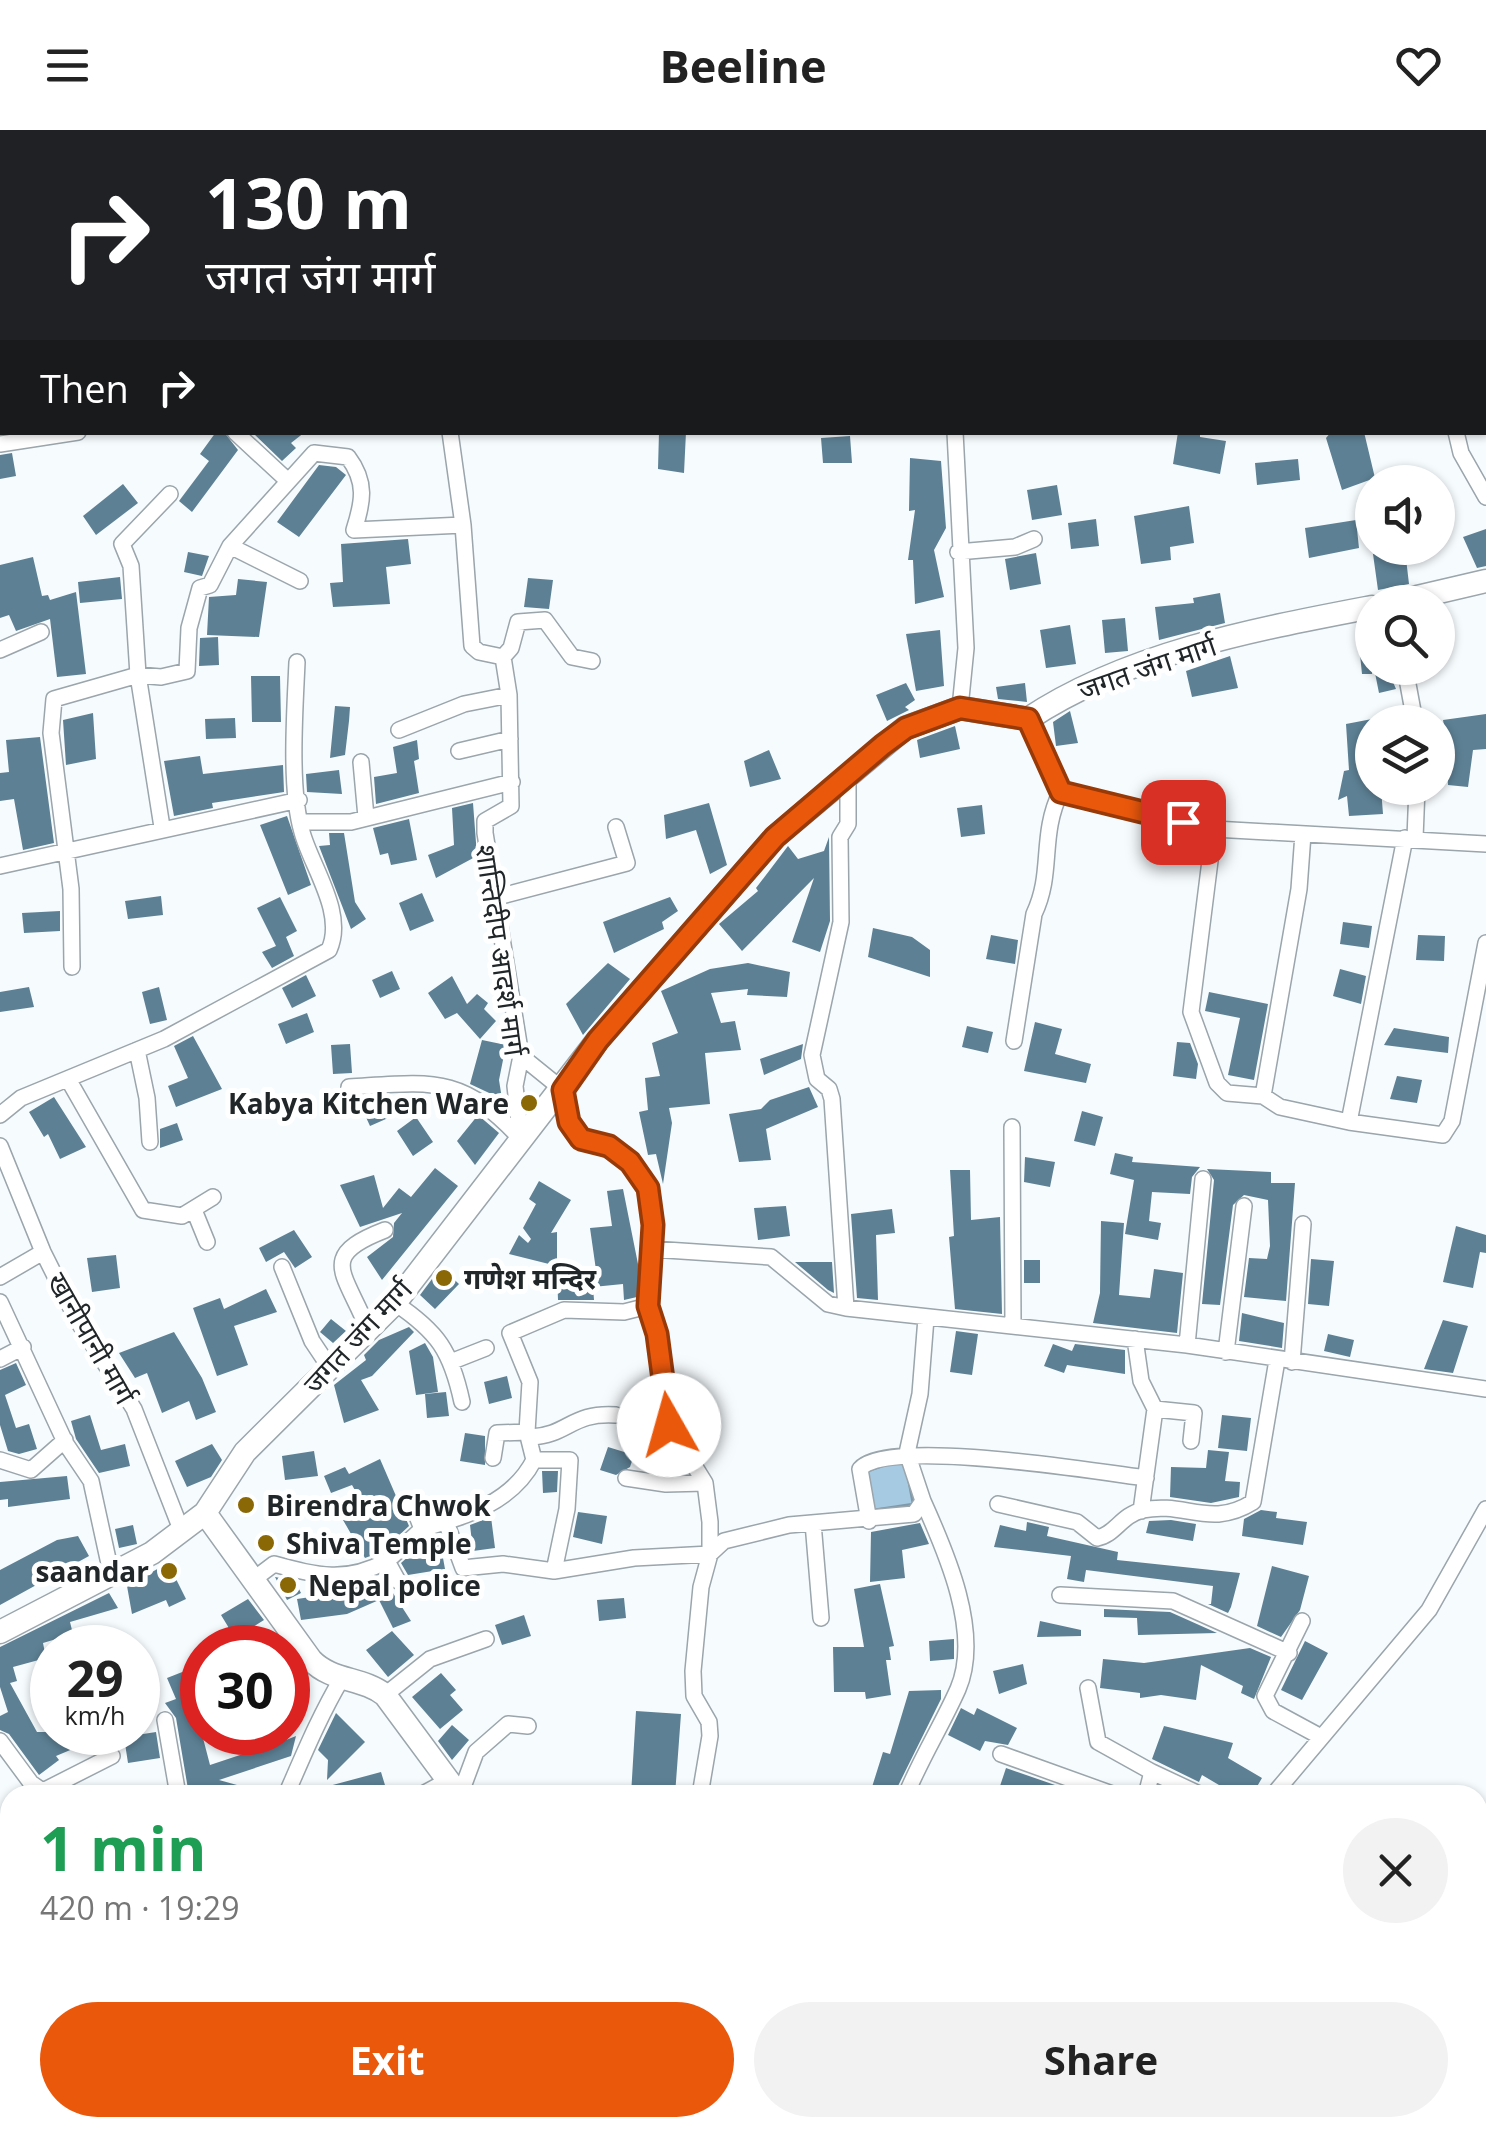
<!DOCTYPE html>
<meta charset="utf-8">
<style>
body{margin:0;font-family:"Open Sans","Noto Sans Devanagari",sans-serif;background:#f2f2f2;color:#222;height:100vh;display:flex;flex-direction:column;font-size:38px;white-space:nowrap}
*{box-sizing:border-box;margin:0}
p{font-size:32px;color:#767676}
.icon{flex:none;width:55px;height:55px;fill:none;stroke:currentColor;stroke-width:2;stroke-linecap:round;stroke-linejoin:round}
.map{position:relative;flex:1;overflow:hidden}
.panel{position:absolute;left:0px;top:1655px;width:1488px;height:352px;display:flex;flex-direction:column;background:#fff;border-radius:30px 30px 0 0;box-shadow:0 2px 8px #0004}
.panel>*{flex:none}
.banner{position:absolute;left:0px;top:0px;width:1488px;height:305px;box-shadow:0 2px 8px #0004;background:#202124;color:#fff;overflow:hidden}
.controls{position:absolute;left:1355px;top:335px;display:grid;gap:20px}
.controls a{display:grid;place-items:center;width:100px;height:100px;border-radius:50%;background:#fff;box-shadow:0 2px 8px #0004;font-size:50px}
.speed{position:absolute;left:30px;top:1495px;display:flex;gap:20px;font-size:50px;font-weight:700;text-align:center}
.speed>*{display:grid;place-content:center;width:130px;height:130px;border-radius:50%;background:#fff;box-shadow:0 2px 8px #0004;line-height:1}
.speed small{font-size:25px;font-weight:400}
.speed .limit{border:15px solid #d22;background:#fff;color:#111}
.pin{position:absolute;display:grid;place-items:center;width:85px;height:85px;color:#fff;margin:-42px;border-radius:20px;box-shadow:0 5px 15px #0006}
.me{position:absolute;width:110px;margin:-55px;rotate:353deg;stroke-linejoin:round;filter:drop-shadow(0 0 8px #0008)}
.turn{display:flex;align-items:center;gap:35px;height:210px;padding:0 40px;font-size:45px}
.turn .icon{width:130px;height:130px;stroke-width:2.5}
.turn b{display:block;font-size:70px;line-height:85px}
.then{display:flex;align-items:center;height:95px;padding:0 40px;background:#0003;gap:20px;font-size:38px}
.round{display:grid;place-items:center;flex:none;width:105px;height:105px;border-radius:52px;background:#f2f2f2}
.head{display:flex;align-items:center;justify-content:space-between;height:170px;padding:0 40px}
h1{font-size:60px;font-weight:700;line-height:75px;color:#1e9e55}
.cta{display:flex;gap:20px;margin-top:auto;padding:20px 40px}
.cta a{flex:1;height:115px;border-radius:60px;background:#ea580c;color:#fff;font-size:40px;font-weight:700;line-height:115px;text-align:center}
.cta a+a{background:#f2f2f2;color:#222}
header{display:flex;justify-content:space-between;align-items:center;height:130px;padding:0 40px;background:#fff;font-size:45px;font-weight:700}
.map>svg:first-child{display:block}
.built{fill:#dff2fe}
.water{fill:#a6cae1;stroke:#7e99aa;stroke-width:2.5}
.building{fill:#5d8094}
.lines{fill:none;stroke-linecap:round;stroke-linejoin:round}
.street-casing{stroke:#9aa5ac;stroke-width:18}
.secondary-casing{stroke:#9aa5ac;stroke-width:25}
.street{stroke:#fff;stroke-width:15}
.secondary{stroke:#fff;stroke-width:22}
.route-casing{stroke:#983908;stroke-width:25}
.route{stroke:#ea580c;stroke-width:18}
.poi-dot{fill:#8a6806;stroke:#fff;stroke-width:4}
.labels{text-anchor:middle;dominant-baseline:central;stroke-width:10;stroke-linejoin:round;paint-order:stroke}
.street-label{font-size:28px;fill:#212628;stroke:#fff}
.poi-label{font-size:28px;font-weight:bold;fill:#212628;stroke:#fff;text-anchor:start}
</style>
<header><svg class="icon" aria-label="menu" viewBox="0 0 24 24"><path d="M4 6h16M4 12h16M4 18h16"/></svg>Beeline<svg class="icon" aria-label="heart" viewBox="0 0 24 24"><path d="M12 20l-8-8c-3-5 5-10 8-4 3-6 11-1 8 4z"/></svg></header>
<div class="map">
<svg width="1486" height="2006" viewBox="0 0 1486 2006">
<rect width="100%" height="100%" fill="#f6fbfe"/>
<!-- built -->
<path class="built" d="M418,1998H511L513,2006H423Z"/>
<!-- water -->
<path class="water" d="M900,1330L906,1337L913,1374L873,1380L865,1342Z"/>
<!-- building -->
<path class="building" d="M216,302H224L238,320L192,382L179,371L209,331L200,324Z
M252,302H305L291,313L296,318L282,331Z
M659,302H686L684,343L658,339Z
M1178,302H1200V307L1226,311L1220,344L1173,334Z
M1331,302H1364L1375,348L1342,360L1326,308Z
M850,306L852,333H823L821,308Z
M12,323L16,346L0,349V325Z
M910,328L941,331L946,398L934,420L944,467L915,474L913,430H908L915,380L909,381Z
M1298,329L1300,350L1257,355L1255,333Z
M319,335L336,337L346,345L299,407L277,392Z
M123,354L138,373L96,405L83,386Z
M1057,355L1062,385L1032,390L1027,360Z
M1189,376L1194,413L1170,417L1171,430L1141,434L1134,386Z
M1096,389L1099,416L1071,419L1068,393Z
M1356,390L1359,418L1309,428L1305,398Z
M1486,399V436L1477,438L1463,407Z
M408,409L411,434L386,437L390,474L333,477L330,453L343,452L341,414Z
M1405,420L1409,454L1378,460L1373,424Z
M188,422L209,426L202,446L184,442Z
M1036,423L1041,454L1010,460L1005,429Z
M33,427L42,466L48,465L50,470L76,462L86,544L57,547L50,489L16,501L9,485L0,488V435Z
M120,447L122,469L80,473L78,452Z
M528,448L553,450L549,479L524,477Z
M238,449L267,452L259,507L207,505L209,467L236,465Z
M1220,463L1225,493L1159,510L1155,477L1194,473L1193,468Z
M1125,488L1128,521L1105,523L1102,490Z
M1372,492V544H1362L1357,495Z
M1070,495L1076,534L1046,538L1040,500Z
M940,500L944,556L916,561L906,504Z
M218,507L219,535L199,536L200,508Z
M1230,526L1238,558L1192,567L1186,541Z
M1374,538H1387L1396,559L1379,563Z
M251,546H280L281,592H252Z
M906,553L915,570L905,577L909,580L887,591L876,565Z
M1025,553L1027,572L998,569L996,557Z
M335,576L350,577L349,591L345,625L330,628Z
M1070,581L1078,613L1056,616L1053,592Z
M93,583L96,629L66,635L63,590Z
M1486,584V619L1473,620L1468,657L1448,655L1447,640H1452L1443,590Z
M235,588L236,608L206,609L205,589Z
M1372,589V658H1381L1383,684L1349,686L1347,666L1338,670L1344,641L1349,640L1346,594Z
M955,596L960,619L920,628L917,610Z
M40,607L54,713L23,720L14,669L0,671V643L9,642L6,610Z
M417,610L419,629L414,631L419,663L376,674L374,647L397,643L393,617Z
M769,620L781,649L750,657L744,631Z
M200,626L203,644L283,635L284,662L212,673L213,678L174,686L164,631Z
M339,640L342,664L307,662L306,644Z
M473,673L477,726L436,748L428,725L454,715L452,678Z
M709,673L727,735L710,744L696,700L666,709L664,685Z
M982,675L985,704L961,707L957,678Z
M287,686L311,755L288,765L260,695Z
M409,689L417,730L391,735L388,723L380,725L373,698Z
M329,703H344L355,772L366,789L351,799L319,716L330,715Z
M829,707L830,791L820,822L792,812L814,748L742,821L719,794L758,761L756,758L788,716L798,729L824,721Z
M422,763L434,791L410,801L399,773Z
M161,766L163,785L128,789L125,771Z
M280,767L297,801L286,807L294,826L272,838L262,822L276,816L257,778Z
M670,767L678,781L662,792L664,799L614,823L603,792Z
M60,781V801L24,803L22,783Z
M1343,792L1372,796L1369,818L1340,814Z
M873,798L912,807L930,820V847L868,827Z
M991,805L1018,810L1015,834L986,829Z
M1418,805L1445,806L1444,831L1416,830Z
M608,833L630,849L583,905L566,874Z
M748,833L790,842L787,867L747,865L748,859L711,863L721,893L735,891L741,920L705,923L710,974L669,978L672,993L663,1054L656,1024L648,1025L639,982L648,980L645,948L660,946L652,913L678,903L661,861L710,839Z
M1340,839L1366,846L1361,874L1333,866Z
M392,841L400,859L380,868L372,850Z
M306,845L316,866L292,878L282,858Z
M452,846L467,874L477,864L488,873L484,879L496,891L480,909L457,883L445,889L428,863Z
M29,857L34,877L0,882V862Z
M159,857L167,890L150,894L142,862Z
M1209,862L1268,874L1254,950L1228,945L1240,888L1205,881Z
M307,883L314,902L286,914L278,894Z
M1035,892L1062,899L1055,924L1091,934L1086,953L1024,941Z
M967,896L993,902L988,923L962,917Z
M1394,898L1449,907L1448,923L1384,915Z
M193,906L222,959L176,977L168,956L188,948L174,916Z
M482,910L506,915L499,950L502,969L470,954Z
M1177,912L1190,913L1198,934L1196,949L1173,946Z
M350,914L352,943L333,944L331,915Z
M803,914L801,929L764,945L760,929Z
M1397,946L1422,950L1417,973L1390,969Z
M809,957L818,977L766,999L771,1030L739,1032L729,984L761,979L770,970Z
M386,966L395,985L370,996L359,972Z
M54,967L86,1017L60,1029L48,1004L44,1007L29,982Z
M1082,981L1103,987L1095,1016L1074,1011Z
M478,985L499,1003L475,1035L457,1011Z
M416,987L433,1012L413,1026L397,1001Z
M177,993L183,1010L160,1018V999Z
M1115,1023L1133,1027L1132,1032L1200,1037L1192,1047L1190,1064L1152,1062L1149,1091L1161,1093L1158,1110L1125,1104L1134,1050L1110,1044Z
M1025,1027L1055,1032L1050,1057L1024,1052Z
M435,1038L458,1056L382,1150L367,1127L393,1107L394,1093L402,1083L360,1097L340,1055L374,1045L383,1078L399,1058L411,1067Z
M1207,1039L1271,1042V1053H1295L1286,1171L1244,1167L1249,1128L1267,1129L1270,1116L1268,1070L1244,1065L1233,1075L1220,1175L1202,1174L1214,1050Z
M950,1040H970L971,1090L1000,1087L1002,1184L955,1179L949,1107L954,1106Z
M539,1051L571,1070L551,1103L557,1102V1136L509,1124L519,1105L528,1113L531,1109L523,1098L536,1074L529,1069Z
M623,1059L639,1139L637,1167L624,1170L623,1154L593,1157L594,1170H558L557,1142L596,1140L590,1098L612,1096L607,1061Z
M786,1076L790,1106L758,1110L754,1078Z
M892,1079L895,1103L876,1105L878,1170L857,1168L851,1084Z
M1101,1091L1124,1093L1119,1165L1150,1168L1154,1139L1183,1143L1177,1203L1093,1193L1100,1163Z
M1456,1096L1486,1105V1123L1480,1122L1473,1158L1443,1152Z
M294,1100L312,1127L295,1138L284,1122L266,1132L259,1118Z
M116,1125L120,1158L92,1162L87,1128Z
M1311,1129L1334,1131L1329,1176L1308,1174Z
M1024,1130H1040V1153H1024Z
M795,1132H832L834,1163L828,1160Z
M441,1137L459,1154L435,1179L420,1165Z
M266,1159L277,1182L234,1196L248,1235L217,1246L193,1178L220,1168L224,1179Z
M1242,1183L1284,1193L1282,1218L1239,1211Z
M331,1189L346,1201L333,1213L320,1202Z
M1443,1190L1468,1196L1453,1243L1424,1239Z
M409,1197L414,1202L372,1246L361,1250L379,1280L344,1293L334,1255L366,1230L364,1225L379,1210Z
M956,1201L978,1204L972,1245L950,1242Z
M174,1202L202,1248L216,1282L196,1290L189,1271L162,1283L147,1243L135,1248L119,1223Z
M1328,1204L1354,1210L1350,1227L1324,1221Z
M425,1213L433,1227L438,1262L416,1265L409,1221Z
M1053,1214L1072,1221L1075,1214L1125,1220V1244L1067,1235L1064,1243L1044,1236Z
M16,1233L26,1255L5,1265L16,1298L29,1294L37,1319L19,1324L8,1321L0,1295V1240Z
M507,1246L512,1268L489,1274L484,1252Z
M446,1262L449,1286L427,1288L425,1264Z
M90,1285L101,1320L125,1314L130,1336L99,1343L76,1309L71,1291Z
M1222,1285L1251,1288L1247,1321L1218,1318Z
M465,1303L485,1306V1335L460,1331Z
M212,1314L222,1330L211,1347L187,1357L175,1331Z
M608,1317L634,1325L630,1337L616,1345L600,1340Z
M1208,1320L1229,1322L1225,1351L1240,1352L1239,1367L1211,1373L1170,1367L1171,1337L1206,1338Z
M314,1321L318,1346L285,1350L282,1326Z
M380,1329L409,1396L381,1422L365,1428L343,1390L365,1378L352,1355L331,1363L324,1346L345,1337L349,1344Z
M542,1341H558L557,1362L543,1363Z
M67,1346L70,1369L8,1377V1369L0,1370V1352Z
M1261,1380L1277,1382L1276,1388L1307,1392L1303,1415L1242,1406L1244,1389Z
M578,1382L607,1386L602,1414L573,1407Z
M491,1387L495,1418L473,1421L470,1395Z
M1171,1390L1196,1394L1193,1411L1146,1403L1149,1391Z
M1027,1392L1049,1397L1047,1406L1118,1422L1117,1430L1240,1443L1231,1477L1228,1483L1208,1474H1211L1213,1456L1086,1440L1084,1452L1067,1449L1071,1426L994,1417L1000,1395L1026,1401Z
M920,1393L929,1414L902,1420L905,1448L870,1452L871,1402Z
M133,1395L137,1414L119,1418L115,1399Z
M78,1406L89,1426L0,1475V1440L57,1410Z
M439,1406L445,1439L408,1445L401,1433L428,1409Z
M168,1433L186,1469L169,1477L166,1470L132,1484L127,1456Z
M1272,1436L1309,1446L1300,1480L1281,1507L1257,1496Z
M382,1446L411,1491L393,1498L379,1470L347,1484L301,1490L297,1469L331,1464Z
M275,1447L295,1451L301,1463L287,1470Z
M880,1454L894,1516L889,1517L891,1530H886L891,1565L866,1569L865,1562H834L833,1517H864L854,1459Z
M109,1463L118,1478L70,1492L73,1504L43,1513L46,1528L13,1537L17,1551L10,1553L37,1602H113L56,1626L59,1630L39,1645L9,1604L0,1600V1586L8,1582L0,1557V1517Z
M624,1468L626,1488L599,1491L597,1470Z
M248,1469L264,1490L235,1508L221,1485Z
M1104,1479L1170,1482L1217,1503L1138,1505L1137,1488L1104,1487Z
M524,1485L531,1506L502,1515L495,1495Z
M1040,1491L1081,1500V1506L1037,1507Z
M392,1501L414,1525L388,1547L366,1520Z
M954,1509V1529L930,1531L929,1511Z
M1305,1511L1328,1523L1302,1570L1281,1560Z
M1250,1518L1271,1527L1254,1569L1241,1563L1243,1556L1201,1535L1196,1570L1161,1565L1140,1568V1563L1100,1558L1103,1529L1144,1533Z
M1023,1534L1027,1554L999,1564L993,1541Z
M195,1537L202,1556V1583L197,1585L210,1635L243,1624L235,1602H277L281,1612L296,1606L291,1626L219,1650L255,1660L254,1665H189L176,1588L165,1573L176,1569L167,1548Z
M441,1543L456,1560L450,1565L463,1580L440,1599L412,1567Z
M941,1560V1569L896,1660L872,1657L883,1622L890,1624L909,1561Z
M961,1578L974,1585L977,1578L1017,1598L1008,1615L985,1611L980,1621L948,1605Z
M636,1581L681,1584L675,1665H631Z
M336,1583L365,1612L327,1650L328,1630L318,1620Z
M452,1595L469,1610L452,1630L438,1611Z
M1164,1596L1233,1613L1228,1628L1262,1648L1252,1665H1236L1202,1645L1199,1652L1152,1629Z
M156,1602L160,1628L128,1633L124,1607Z
M1006,1638L1055,1655L1052,1665H997Z
M381,1642L388,1665H315L314,1660Z"/>
<g class="lines">
<defs>
<path id="street" d="M0,0H3
M171,2L172,0
M382,2L383,0
M536,2L538,0
M1016,2L1017,0
M1485,66H1486
M1485,128H1486
M235,302L288,351
M450,302L463,395L472,516L479,522L503,527
M955,302L966,518L960,578
M1456,302L1461,323L1486,367
M0,314L78,302
M230,416L300,451
M958,422L1015,417L1034,409
M0,520L41,502
M503,527L509,565L511,676L485,691V703L521,926L515,956L521,1009
M503,527L511,518L518,492L545,490L572,527L592,531
M1405,538L1415,592
M1028,589L1061,661L1214,699L1486,714
M399,600L464,574L509,565
M459,621L510,609
M361,632L366,687
M848,648V694L840,707L841,792L812,925L817,949L829,959L832,969L846,1178L1187,1215L1486,1259
M300,692H351L512,652
M162,697L138,545L131,436L122,414L170,364
M1214,699L1191,882L1217,953L1227,963L1263,966
M1303,704L1299,759L1263,966L1280,977L1349,992
M1405,708L1349,992L1443,1005L1452,991L1486,813
M1415,708L1417,658
M0,736L299,670
M494,768L627,733L616,697
M72,837L71,759L51,603L54,569L138,545L161,547L187,541L189,498L200,458L210,455L230,416L314,323L348,327C367,352 363,372 354,400L463,395
M1014,911L1034,784C1054,742 1039,706 1061,661
M137,920L147,968L150,1012
M521,926L563,960C565,970 565,982 568,991C581,1023 635,1013 648,1059C659,1096 649,1139 648,1176
M68,949L143,1080L182,1086L213,1067
M349,957C432,952 461,944 521,1009
M0,985L21,968L164,909L329,820C346,783 311,736 302,702C289,658 295,579 297,532
M1012,997L1013,1196
M0,1016L43,1122L77,1190L134,1279L182,1402
M194,1080L207,1112
M651,1119L771,1127L828,1174L846,1178
M282,1137L312,1211L330,1238
M0,1147L43,1122
M0,1172L66,1314L91,1351L111,1443
M395,1173C438,1202 451,1221 462,1272
M367,1197C344,1141 318,1126 385,1100
M1135,1209L1141,1251L1155,1279L1141,1381
M1187,1215L1203,1049
M1226,1222L1244,1076
M0,1229L23,1217
M453,1231L486,1218
M1292,1232L1303,1094
M1155,1279L1194,1283L1191,1311
M531,1307C569,1305 571,1282 616,1285
M493,1328L497,1303L527,1302
M0,1330L31,1340L65,1310
M534,1330H570L567,1379L554,1441
M626,1348L666,1354L705,1353
M998,1374L1077,1392L1097,1408C1115,1405 1121,1385 1143,1380C1185,1371 1210,1399 1253,1372L1277,1230
M869,1391L860,1339C887,1307 1099,1342 1146,1348
M446,1392L463,1438L503,1434L554,1441L634,1428L710,1424L724,1411L789,1395L914,1384L923,1371L907,1323L920,1264L926,1188
M813,1393L821,1488
M422,1399C466,1386 512,1373 534,1330L527,1302L530,1252L510,1203L564,1180L624,1182L648,1176L657,1204L669,1295L705,1353L710,1392V1424L701,1457L693,1541L694,1566L709,1592L710,1606L700,1665
M387,1431L422,1399L413,1376
M254,1449L274,1434C318,1446 346,1453 387,1431L398,1451
M1060,1465L1173,1471L1289,1523
M1302,1491L1265,1566L1273,1581L1321,1607
M1088,1558L1098,1612L1152,1642
M385,1565L430,1529L486,1509
M165,1590L178,1665
M0,1611L31,1653L48,1665
M1001,1624L1115,1665
M43,1661L112,1626
M286,1665C304,1624 319,1587 342,1548
M421,1665L447,1651
M460,1665L476,1622L508,1594L528,1596
M906,1665C921,1628 942,1595 958,1559C982,1503 946,1422 923,1371
M1146,1665L1152,1642L1201,1665
M1273,1665L1429,1480L1486,1379
M0,1783L10,1796
M0,1939L10,1921
M0,1955L10,1968
M293,1998L295,2006
M700,1998V2006
M1,2001L8,2006
M573,2006L574,1998
M1152,2006L1154,1998"/>
<path id="secondary" d="M1396,472L1486,451
M205,1383L311,1530C332,1552 362,1547 385,1565L459,1665
M0,1502L152,1423L205,1383L245,1322L395,1173L597,911L775,707L905,598L960,578L1028,589C1127,523 1257,499 1372,477
M518,1998L521,2006
M1479,2006H1486"/>
</defs>
<!-- street casing -->
<use href="#street" class="street-casing"/>
<!-- secondary casing -->
<use href="#secondary" class="secondary-casing"/>
<!-- street -->
<use href="#street" class="street"/>
<!-- secondary -->
<use href="#secondary" class="secondary"/>
</g>
<g class="lines">
<defs>
<path id="route" d="M669,1295L657,1204L648,1176L653,1095L648,1058L630,1032L609,1016L581,1009L569,992L563,960L598,910L775,707L883,615L906,598L960,578L1028,589L1061,662L1183,692"/>
</defs>
<!-- route casing -->
<use href="#route" class="route-casing"/>
<!-- route -->
<use href="#route" class="route"/>
</g>
<!-- markers -->
<g class="poi-dot">
<circle cx="529" cy="973" r="10"/>
<circle cx="444" cy="1148" r="10"/>
<circle cx="246" cy="1375" r="10"/>
<circle cx="266" cy="1413" r="10"/>
<circle cx="169" cy="1441" r="10"/>
<circle cx="288" cy="1455" r="10"/>
</g>
<g class="labels">
<!-- street labels -->
<g class="street-label">
<text transform="translate(1147 537) rotate(-19)">जगत जंग मार्ग</text>
<text transform="translate(501 820) rotate(82)">शान्तिदीप आदर्श मार्ग</text>
<text transform="translate(357 1206) rotate(-47)">जगत जंग मार्ग</text>
<text transform="translate(92 1208) rotate(60)">खानीपानी मार्ग</text>
</g>
<!-- poi labels -->
<g class="poi-label">
<text x="509" y="973" text-anchor="end">Kabya Kitchen Ware</text>
<text x="464" y="1148">गणेश मन्दिर</text>
<text x="266" y="1375">Birendra Chwok</text>
<text x="286" y="1413">Shiva Temple</text>
<text x="149" y="1441" text-anchor="end">saandar</text>
<text x="308" y="1455">Nepal police</text>
</g>
</g>
</svg>
<div class="controls">
<a><svg class="icon" aria-label="sound" viewBox="0 0 24 24"><path d="M4 9h4l5-4v14l-5-4H4zM17 9q2 3 0 6"/></svg></a>
<a><svg class="icon" aria-label="search" viewBox="0 0 24 24"><circle cx="10" cy="10" r="6"/><path d="M15 15l6 6"/></svg></a>
<a><svg class="icon" aria-label="layers" viewBox="0 0 24 24"><path d="M12 4l9 5-9 5-9-5zM3 14l9 5 9-5"/></svg></a>
</div>
<div class="speed"><div>29<small>km/h</small></div><div class="limit">30</div></div>
<div class="pin" style="left:1183px;top:692px;background:#d93025"><svg class="icon" aria-label="arrive" viewBox="0 0 24 24"><path d="M6 21V4h12l-3 4 3 4H6"/></svg></div>
<svg class="me" style="left:669px;top:1295px" viewBox="-20 -20 40 40"><circle r="19" fill="#fff"/><path d="M0-13L10 11 0 6-10 11z" fill="#ea580c"/></svg>
<div class="banner">
<div class="turn"><svg class="icon" aria-label="right" viewBox="0 0 24 24"><path d="M7 20v-9h11M14 6l5 5-5 5"/></svg><div><b>130 m</b>जगत जंग मार्ग</div></div>
<div class="then">Then<svg class="icon" aria-label="right" viewBox="0 0 24 24"><path d="M7 20v-9h11M14 6l5 5-5 5"/></svg></div>
</div>
<section class="panel">
<div class="head"><div><h1>1 min</h1><p>420 m · 19:29</p></div><a class="round"><svg class="icon" aria-label="close" viewBox="0 0 24 24"><path d="M6 6l12 12M18 6L6 18"/></svg></a></div>
<div class="cta"><a>Exit</a><a>Share</a></div>
</section>
</div>
